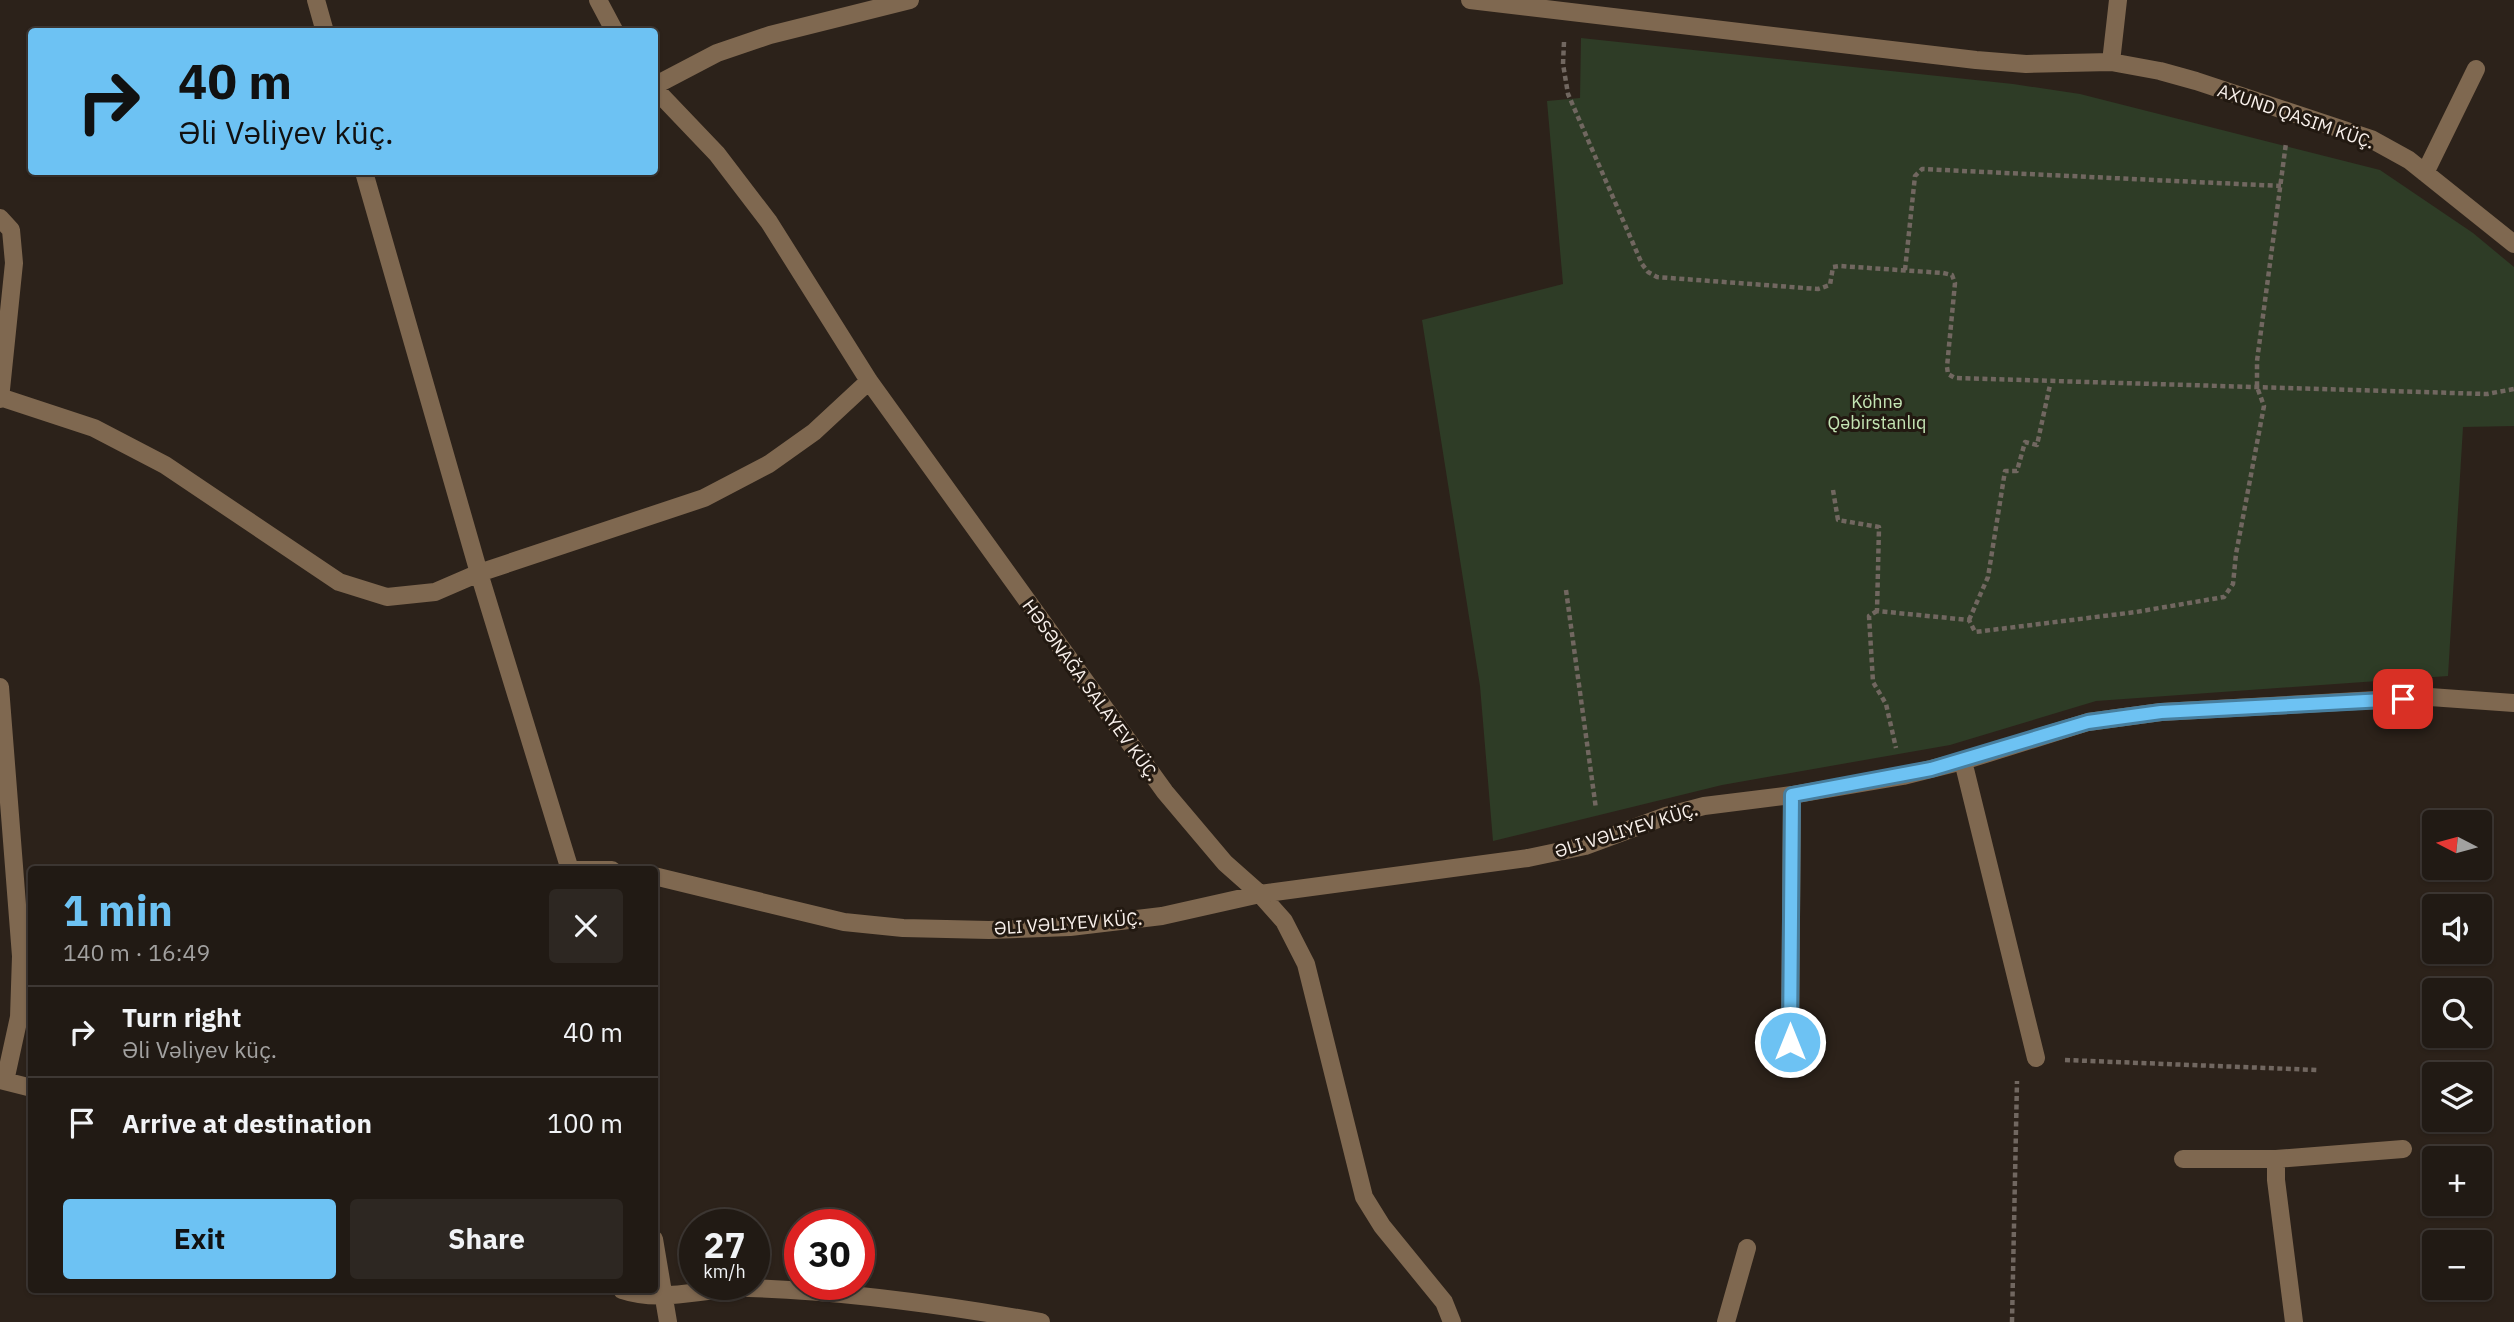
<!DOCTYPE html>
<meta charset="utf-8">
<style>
body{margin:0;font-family:"IBM Plex Sans",sans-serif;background:#2d2722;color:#f1f3f6;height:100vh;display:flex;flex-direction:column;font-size:26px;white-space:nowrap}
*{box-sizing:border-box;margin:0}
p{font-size:23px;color:#a2a1a0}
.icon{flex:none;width:38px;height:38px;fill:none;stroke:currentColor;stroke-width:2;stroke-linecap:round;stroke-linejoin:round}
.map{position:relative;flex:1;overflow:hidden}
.panel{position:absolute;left:28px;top:866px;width:630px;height:427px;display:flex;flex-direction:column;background:#211a14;border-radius:7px;box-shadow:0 2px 5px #0004,0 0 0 2px #3e3834}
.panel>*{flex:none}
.top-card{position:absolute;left:28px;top:28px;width:630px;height:147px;border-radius:7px;box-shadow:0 2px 5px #0004,0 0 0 2px #3e3834;background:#6dc2f3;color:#111;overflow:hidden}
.needle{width:46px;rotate:276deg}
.buttons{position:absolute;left:2422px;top:810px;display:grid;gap:14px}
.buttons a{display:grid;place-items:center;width:70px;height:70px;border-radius:7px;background:#211a14;box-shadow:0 2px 5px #0004,0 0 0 2px #3e3834;font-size:35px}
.speed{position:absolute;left:679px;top:1209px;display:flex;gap:14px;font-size:35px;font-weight:700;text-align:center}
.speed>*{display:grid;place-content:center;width:91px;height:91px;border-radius:50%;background:#211a14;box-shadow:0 2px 5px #0004,0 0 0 2px #3e3834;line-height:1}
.speed small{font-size:18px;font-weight:400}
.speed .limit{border:10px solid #d22;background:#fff;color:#111}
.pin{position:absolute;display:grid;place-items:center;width:60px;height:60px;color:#fff;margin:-30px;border-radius:14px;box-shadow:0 4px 10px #0006}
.me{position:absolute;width:77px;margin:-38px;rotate:0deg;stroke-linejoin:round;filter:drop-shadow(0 0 5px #0008)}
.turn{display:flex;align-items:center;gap:24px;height:147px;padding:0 35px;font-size:32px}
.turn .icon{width:91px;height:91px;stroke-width:2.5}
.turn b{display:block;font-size:49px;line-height:60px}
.round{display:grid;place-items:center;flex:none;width:74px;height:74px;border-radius:7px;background:#2d2722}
.summary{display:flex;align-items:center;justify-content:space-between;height:119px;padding:0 35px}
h1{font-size:42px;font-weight:800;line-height:52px;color:#6dc2f3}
.cta{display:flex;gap:14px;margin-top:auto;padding:14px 35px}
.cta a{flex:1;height:80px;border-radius:7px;background:#6dc2f3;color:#111;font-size:28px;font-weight:800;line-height:80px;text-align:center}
.cta a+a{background:#2d2722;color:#f1f3f6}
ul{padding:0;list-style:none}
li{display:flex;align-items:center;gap:21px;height:91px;padding:0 35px;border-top:2px solid #3e3834}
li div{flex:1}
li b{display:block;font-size:26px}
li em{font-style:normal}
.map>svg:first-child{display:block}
.green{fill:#2e3c26}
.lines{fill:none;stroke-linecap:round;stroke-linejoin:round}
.path{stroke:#716760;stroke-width:4.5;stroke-dasharray:5 3.5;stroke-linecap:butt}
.street{stroke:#7f6850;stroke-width:18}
.route-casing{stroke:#477e9e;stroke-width:18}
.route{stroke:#6dc2f3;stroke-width:12}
.labels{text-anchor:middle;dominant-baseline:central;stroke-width:6;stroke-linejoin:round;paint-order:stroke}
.street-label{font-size:18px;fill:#f8f0eb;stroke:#221911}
.park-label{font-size:18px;fill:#c4e5b4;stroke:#221911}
</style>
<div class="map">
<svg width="2514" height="1322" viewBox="0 0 2514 1322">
<rect width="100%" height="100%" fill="#2c221a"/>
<!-- green -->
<path class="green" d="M1581,38L2013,84L2080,94L2380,170L2473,233L2514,267V426L2463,427L2448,676L2096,701L1950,745L1722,785L1493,841L1480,686L1422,320L1563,284L1547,101L1580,98Z"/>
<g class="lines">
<!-- path -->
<path class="path" d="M1564,42L1563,64L1568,94L1642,264L1648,272L1657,277L1818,289L1830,285L1833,267L1840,266L1943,273L1952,275L1955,283L1947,367L1948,374L1955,378L2487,394L2514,389
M1905,270L1915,176L1922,169L2281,186
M1833,490L1838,520L1879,527L1877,611L1969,620L1975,632L2136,612L2224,597L2233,584L2236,554L2264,406L2257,387V361L2286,143
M1566,590L1596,809
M1877,611L1869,616L1873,682L1886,704L1896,748
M1969,620L1988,577L2005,471H2017L2025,442L2037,445L2050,385
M2065,1060L2317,1070
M2012,1322L2017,1081"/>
<!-- street -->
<path class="street" d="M316,0L325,32
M598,0L615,32
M1470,0L1976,60L2026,64L2111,62
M2118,0L2111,62L2160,71L2196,81L2371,139L2409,160L2514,244
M654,86L717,53L770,35L910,0
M654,88L717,154L769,222L869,381L1165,792L1225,863L1260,894L1284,921L1306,964L1364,1197L1382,1226L1444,1302L1452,1322
M364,172L479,573L570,870H612
M2425,173L2476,69
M0,218L11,230L14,263L0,399
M0,397L94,428L165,465L339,582L387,597L435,592L479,573L704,498L769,464L814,432L869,381
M0,687L21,956L19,1017L5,1081
M1963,761L2036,1058
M654,876L844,922L903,928L989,930L1070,927L1162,916L1260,894L1528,858L1585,846L1666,816L1704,806L1792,795L1903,776L1963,761L2088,722L2161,712L2430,697L2514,703
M1790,1042L1792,795
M0,1080L32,1088
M2183,1159H2276L2403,1149
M2276,1159V1180L2294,1322
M654,1239L668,1322
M622,1290C663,1304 706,1287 749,1288C847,1291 945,1305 1041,1322
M1726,1322L1747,1248"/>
</g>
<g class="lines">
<defs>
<path id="route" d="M1790,1042L1792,795L1931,769L2088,722L2161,712L2403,699"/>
</defs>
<!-- route casing -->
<use href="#route" class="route-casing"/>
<!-- route -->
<use href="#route" class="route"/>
</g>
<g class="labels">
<!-- street labels -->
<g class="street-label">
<text transform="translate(2296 116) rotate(19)">AXUND QASIM KÜÇ.</text>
<text transform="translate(1091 690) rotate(54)">HƏSƏNAĞA SALAYEV KÜÇ.</text>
<text transform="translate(1626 830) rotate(-17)">ƏLI VƏLIYEV KÜÇ.</text>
<text transform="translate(1068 923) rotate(-4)">ƏLI VƏLIYEV KÜÇ.</text>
</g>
<!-- park labels -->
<g class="park-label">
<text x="1877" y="401">Köhnə<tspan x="1877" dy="21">Qəbirstanlıq</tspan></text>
</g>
</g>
</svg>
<div class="buttons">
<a><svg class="needle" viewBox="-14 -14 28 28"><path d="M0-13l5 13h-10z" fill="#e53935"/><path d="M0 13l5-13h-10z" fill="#a2a1a0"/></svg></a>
<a><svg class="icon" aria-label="sound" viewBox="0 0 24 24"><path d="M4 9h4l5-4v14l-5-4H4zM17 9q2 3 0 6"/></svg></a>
<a><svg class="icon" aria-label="search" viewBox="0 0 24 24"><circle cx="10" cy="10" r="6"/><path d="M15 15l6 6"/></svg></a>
<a><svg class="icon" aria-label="layers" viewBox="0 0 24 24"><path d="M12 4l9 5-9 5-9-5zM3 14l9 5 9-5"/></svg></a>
<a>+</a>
<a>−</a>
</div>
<div class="speed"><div>27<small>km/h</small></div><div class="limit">30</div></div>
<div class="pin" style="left:2403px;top:699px;background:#d93025"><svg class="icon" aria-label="arrive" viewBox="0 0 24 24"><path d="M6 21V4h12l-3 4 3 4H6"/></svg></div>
<svg class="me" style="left:1790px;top:1042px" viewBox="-20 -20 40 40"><circle r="17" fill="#6dc2f3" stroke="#fff" stroke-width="3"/><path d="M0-11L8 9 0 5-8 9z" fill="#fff"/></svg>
<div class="top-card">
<div class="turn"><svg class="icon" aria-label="right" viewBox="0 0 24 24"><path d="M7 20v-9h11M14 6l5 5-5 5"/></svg><div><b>40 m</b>Əli Vəliyev küç.</div></div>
</div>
<section class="panel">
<div class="summary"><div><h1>1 min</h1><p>140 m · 16:49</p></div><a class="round"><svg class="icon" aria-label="close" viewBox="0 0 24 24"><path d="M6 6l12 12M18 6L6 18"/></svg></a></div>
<ul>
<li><svg class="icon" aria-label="right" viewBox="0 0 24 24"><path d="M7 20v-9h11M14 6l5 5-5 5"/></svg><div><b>Turn right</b><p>Əli Vəliyev küç.</p></div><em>40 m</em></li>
<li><svg class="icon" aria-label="arrive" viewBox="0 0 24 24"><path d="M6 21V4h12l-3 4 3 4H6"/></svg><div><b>Arrive at destination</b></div><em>100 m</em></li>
</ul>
<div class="cta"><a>Exit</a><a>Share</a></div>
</section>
</div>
